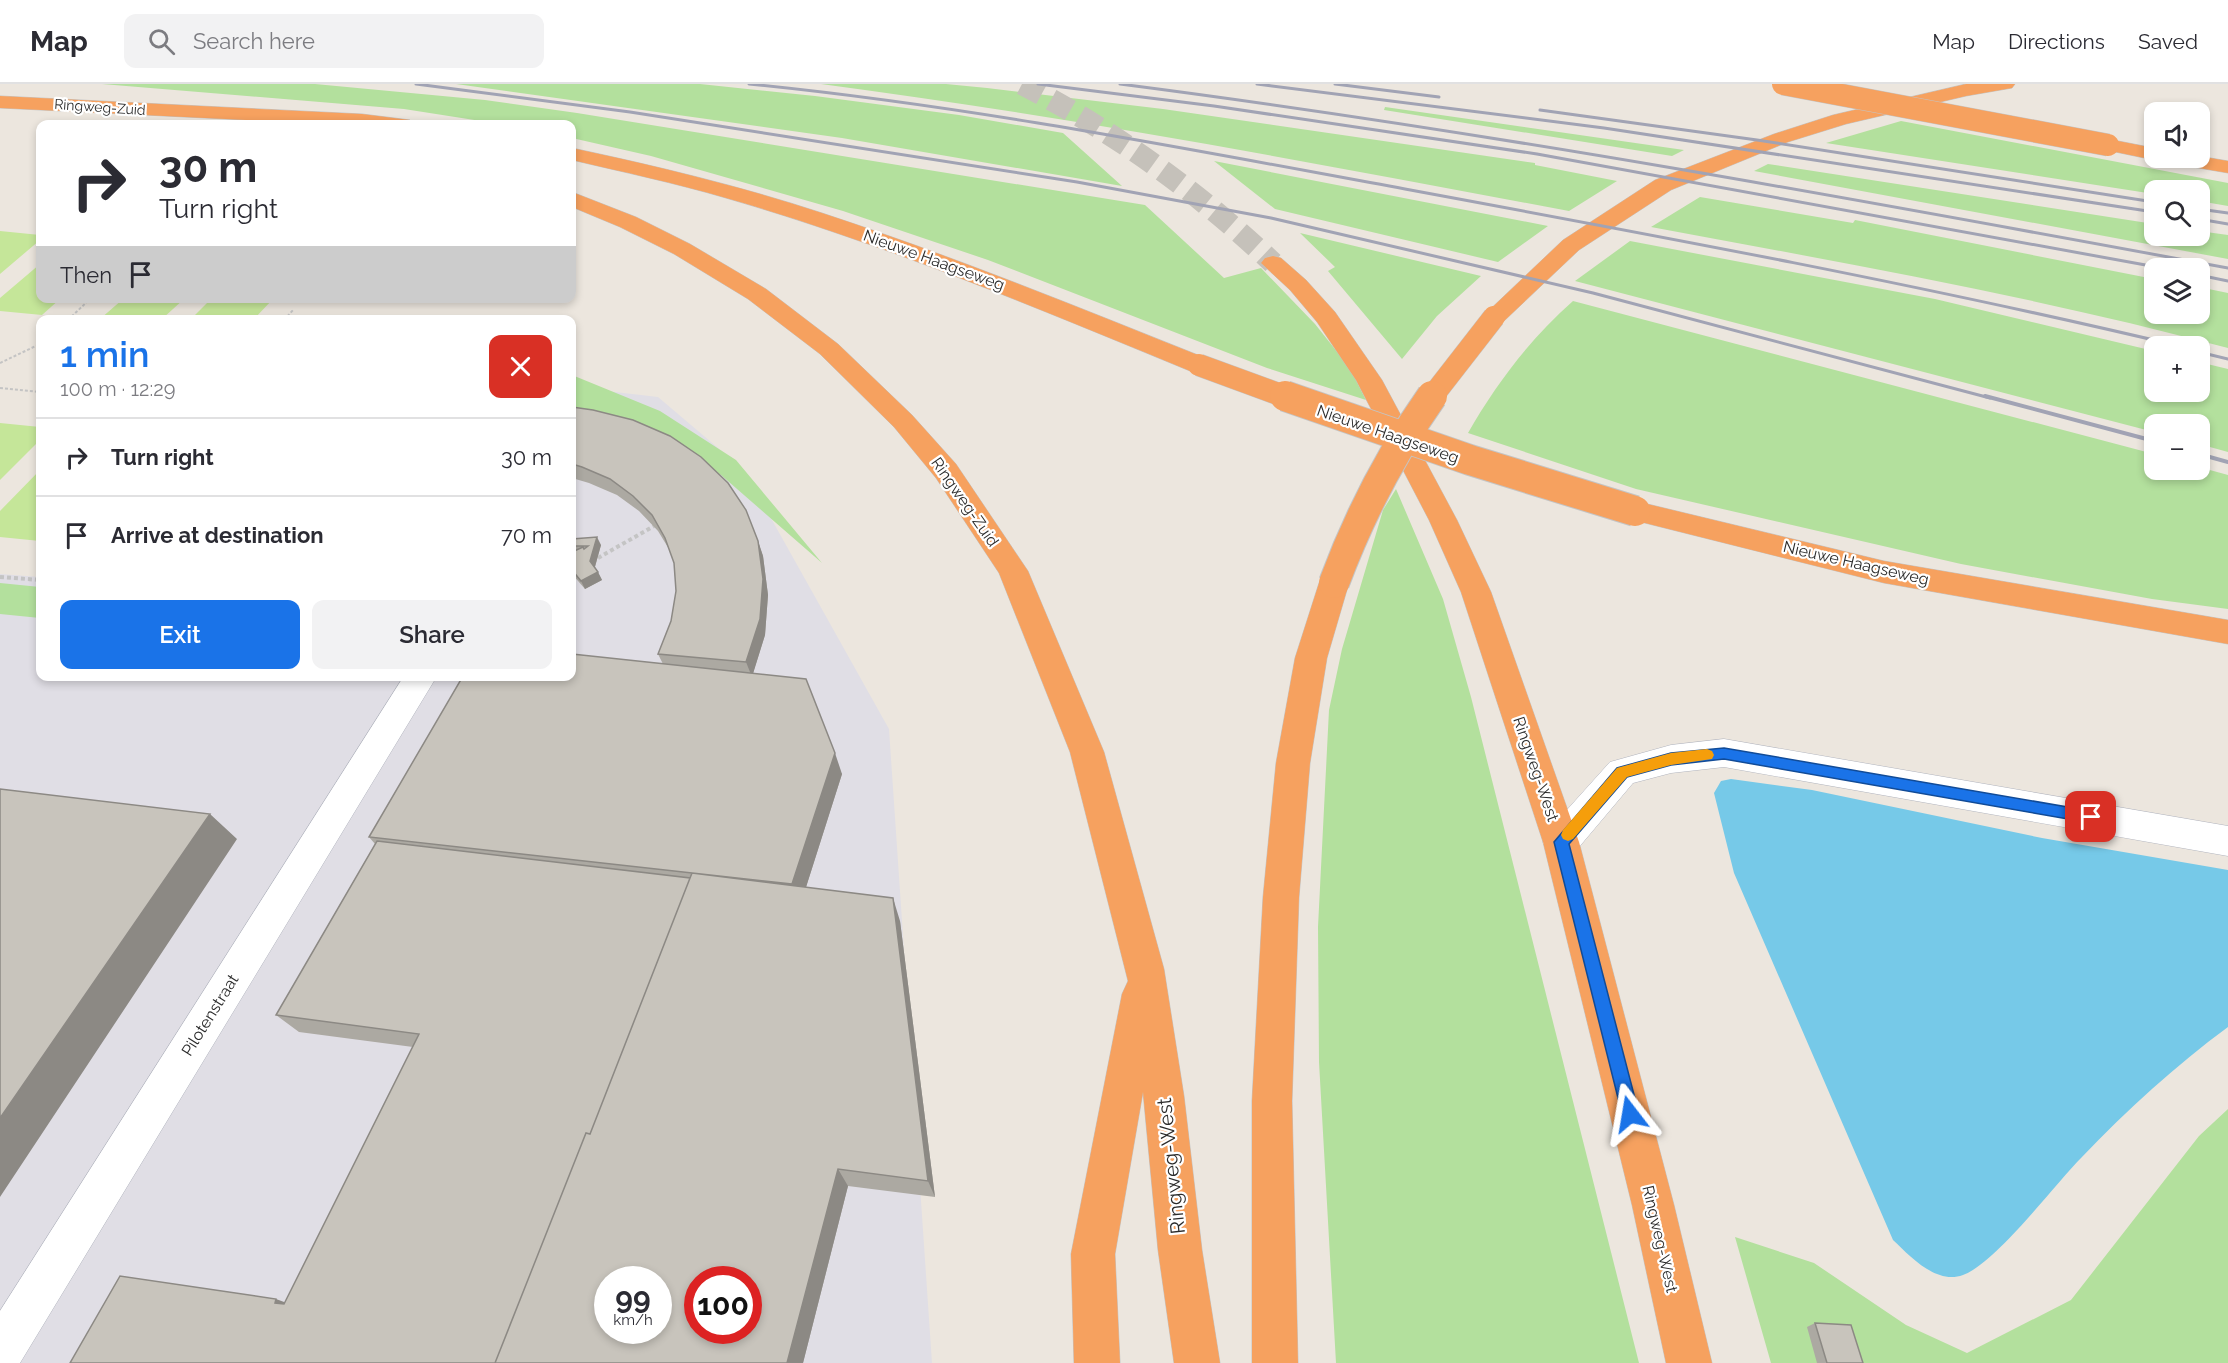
<!DOCTYPE html>
<meta charset="utf-8">
<style>
body{margin:0;font-family:Raleway,sans-serif;background:#f2f2f3;color:#2b2b33;height:100vh;display:flex;flex-direction:column;font-size:22px;white-space:nowrap}
*{box-sizing:border-box;margin:0}
p{font-size:20px;color:#7c7c81}
.icon{flex:none;width:33px;height:33px;fill:none;stroke:currentColor;stroke-width:2;stroke-linecap:round;stroke-linejoin:round}
.map{position:relative;flex:1;overflow:hidden}
.side{position:absolute;left:36px;top:231px;width:540px;height:366px;display:flex;flex-direction:column;background:#fff;border-radius:12px;box-shadow:0 3px 9px #0003}
.side>*{flex:none}
.banner{position:absolute;left:36px;top:36px;width:540px;height:183px;border-radius:12px;box-shadow:0 3px 9px #0003;background:#fff;color:#2b2b33;overflow:hidden}
.buttons{position:absolute;left:2144px;top:18px;display:grid;gap:12px}
.buttons a{display:grid;place-items:center;width:66px;height:66px;border-radius:12px;background:#fff;box-shadow:0 3px 9px #0003;font-size:30px}
.speed{position:absolute;left:594px;top:1182px;display:flex;gap:12px;font-size:30px;font-weight:700;text-align:center}
.speed>*{display:grid;place-content:center;width:78px;height:78px;border-radius:50%;background:#fff;box-shadow:0 3px 9px #0003;line-height:1}
.speed small{font-size:15px;font-weight:400}
.speed .limit{border:9px solid #d22;background:#fff;color:#111}
.pin{position:absolute;display:grid;place-items:center;width:51px;height:51px;color:#fff;margin:-26px;border-radius:12px;box-shadow:0 3px 9px #0006}
.me{position:absolute;width:66px;margin:-33px;rotate:346deg;stroke-linejoin:round;filter:drop-shadow(0 0 4px #0008)}
.turn{display:flex;align-items:center;gap:21px;height:126px;padding:0 24px;font-size:27px}
.turn .icon{width:78px;height:78px;stroke-width:2.5}
.turn b{display:block;font-size:42px;line-height:51px}
.then{display:flex;align-items:center;height:57px;padding:0 24px;background:#0003;gap:12px;font-size:22px}
.round{display:grid;place-items:center;flex:none;width:63px;height:63px;border-radius:12px;background:#f2f2f3}
.overview{display:flex;align-items:center;justify-content:space-between;height:102px;padding:0 24px}
h1{font-size:36px;font-weight:600;line-height:45px;color:#1a73e8}
.button{display:flex;gap:12px;margin-top:auto;padding:12px 24px}
.button a{flex:1;height:69px;border-radius:12px;background:#1a73e8;color:#fff;font-size:24px;font-weight:600;line-height:69px;text-align:center}
.button a+a{background:#f2f2f3;color:#2b2b33}
ul{padding:0;list-style:none}
li{display:flex;align-items:center;gap:18px;height:78px;padding:0 24px;border-top:2px solid #e1e1e2}
li div{flex:1}
li b{display:block;font-size:22px}
li em{font-style:normal}
header{display:flex;align-items:center;gap:36px;box-sizing:border-box;height:84px;padding:0 30px;background:#fff;border-bottom:2px solid #e1e1e2}
header strong{font-size:28px}
nav{display:flex;gap:33px;margin-inline-start:auto;font-size:21px}
.search{width:420px;height:54px;background:#f2f2f3;display:flex;align-items:center;gap:15px;box-sizing:border-box;padding:0 21px;border-radius:12px;color:#7c7c81;font-size:22px}
.map>svg:first-child{display:block}
.industrial{fill:#e0dee5;fill-rule:evenodd}
.green{fill:#b3e09d}
.pitch{fill:#c5e699}
.water{fill:#76c9e8}
.lines{fill:none;stroke-linecap:round;stroke-linejoin:round}
.highway-tunnel{stroke:#c5c1ba;stroke-width:22;stroke-dasharray:22 11;stroke-linecap:butt}
.minor-casing{stroke:#b1b4be;stroke-width:1}
.highway-casing{stroke:#c4c4c4;stroke-width:1}
.path-far1{stroke:#c4c4c4;stroke-width:2;stroke-dasharray:3 2;stroke-linecap:butt}
.path{stroke:#c4c4c4;stroke-width:4;stroke-dasharray:4 3;stroke-linecap:butt}
.minor{fill:#fff;fill-rule:evenodd}
.highway{fill:#f6a15f;fill-rule:evenodd}
.rail-far1{stroke:#a1a3b4;stroke-width:3}
.rail{stroke:#a1a3b4;stroke-width:4}
.highway-bridge-far1-casing{stroke:#c4c4c4;stroke-width:23;stroke-linecap:butt}
.highway-bridge-casing{stroke:#c4c4c4;stroke-width:32;stroke-linecap:butt}
.highway-bridge-far1{stroke:#f6a15f;stroke-width:22}
.highway-bridge{stroke:#f6a15f;stroke-width:30}
.wall{fill:#aca9a2}
.shaded-wall{fill:#8c8984}
.building{fill:#c8c4bc;stroke:#8c8984;stroke-width:1.5;fill-rule:evenodd}
.route{fill:#1a73e8;stroke:#114b97;stroke-width:1.5}
.slow{fill:#f59e0b}
.labels{text-anchor:middle;dominant-baseline:central;stroke-width:4.5;stroke-linejoin:round;paint-order:stroke}
.far-street-label{font-size:14px;fill:#2b2b2b;stroke:#fff}
.street-label{font-size:16px;fill:#2b2b2b;stroke:#fff}
.near-street-label{font-size:20px;fill:#2b2b2b;stroke:#fff}
</style>
<header>
<strong>Map</strong>
<div class="search"><svg class="icon" aria-label="search" viewBox="0 0 24 24"><circle cx="10" cy="10" r="6"/><path d="M15 15l6 6"/></svg>Search here</div>
<nav><a>Map</a><a>Directions</a><a>Saved</a></nav>
</header>
<div class="map">
<svg width="2228" height="1279" viewBox="0 0 2228 1279">
<rect width="100%" height="100%" fill="#ece6de"/>
<!-- industrial -->
<path class="industrial" d="M572,303L658,313L744,386L889,645L932,1279H0V490L40,493V592H572ZM608,1196H658V1246H608ZM698,1196H748V1246H698Z"/>
<!-- green -->
<path class="green" d="M102,0H315L485,16L577,29L1145,121L1224,194L1261,184L1315,240L1350,284L1366,316L1267,284L988,176L843,127L651,72L572,54V40H500L404,25Z
M456,0H700L815,12L959,31L1063,49L1122,102L842,54Z
M821,0H946L987,4L1163,25L1535,79V81L1617,97L1569,127C1320,80 1072,33 821,0Z
M1385,23L1684,66L1672,72L1384,26Z
M1901,37L2228,99V122L2199,117V106H2154V110L1826,59Z
M1214,77L1548,142L1498,178L1275,125Z
M1768,80L2154,140V152H2199V147L2228,151V175L1754,87Z
M1700,113L1853,139L1855,136L2154,195V230H2199V203L2228,209V264C2038,213 1844,179 1651,143Z
M1300,149L1481,192L1437,232L1402,275L1328,187L1335,183Z
M1630,157L1935,215L2154,267V308H2199V278L2228,285V368L2199,360V340H2154V348L1575,197Z
M1573,217L2154,370V386H2199V383L2228,391V525L2152,515L1961,480L1636,405L1468,349C1496,300 1530,255 1573,217Z
M572,291L660,327L736,376L822,479L721,391L649,349L572,332Z
M1396,405L1443,515L1471,613L1639,1279H1336L1319,978L1318,843L1329,626L1342,565L1383,426Z
M0,499L40,503V534L0,530Z
M2228,1025V1279H1771L1735,1153L1814,1179L1906,1241L1967,1269L2071,1216L2199,1052Z"/>
<!-- pitch -->
<path class="pitch" d="M0,147L40,151V156L0,190Z
M40,180V214L60,215L42,231L0,227V214Z
M212,214H273V215L254,235H191Z
M123,215V214L184,215L162,235H100Z
M0,339L40,343V356L0,396Z
M40,386V457L0,453V427Z"/>
<!-- water -->
<path class="water" d="M1731,695L1812,706L2042,754L2228,786V943C2175,982 2127,1026 2082,1073C2054,1101 1996,1179 1963,1191C1936,1201 1910,1172 1893,1156L1734,789L1714,709L1721,697Z"/>
<g class="lines">
<!-- highway-tunnel -->
<path class="highway-tunnel" d="M1022,0C1115,48 1197,107 1273,179"/>
<defs>
<path id="minor" d="M404,592H437L20,1279H0V1227Z
M1724,655L2228,742V772L1724,683L1671,689L1633,699L1574,769L1561,773L1548,769L1543,758L1548,747L1610,678L1671,661Z"/>
<path id="highway" d="M1966,0H2015L2012,4L1966,12L1846,40L1788,58L1671,106L1579,166L1503,238L1494,240L1485,238L1482,233L1563,156L1655,96L1774,50L1833,31Z
M0,12L362,30L410,36L413,40H330L0,24Z
M2108,55L2154,64V74H2162L2154,76L2101,65L2097,61L2101,57Z
M572,64C656,82 740,102 822,129C953,172 1080,224 1208,275L1212,281L1208,287L1199,289L1190,287C1037,224 885,160 726,114C675,99 623,88 572,76Z
M2199,72L2228,77V89L2175,80L2167,79L2164,74H2199Z
M572,108L636,133L690,160L766,205L838,260L912,331L956,380L1028,487L1104,668L1164,885L1184,1012L1202,1166L1220,1279H1174L1158,1166L1143,1008L1115,1170L1120,1279H1074L1071,1170L1122,910L1128,897L1070,668L999,489L936,394L894,343L820,270L748,215L674,170L620,143L572,123Z
M1273,172L1281,174L1306,196L1335,228L1382,296L1457,436L1491,508L1579,758L1674,1121L1712,1279H1666L1632,1121L1543,758L1461,508L1429,436L1356,296L1317,238L1290,206L1261,179L1265,174Z
M1635,417L1884,477L2228,536V560L1884,499L1625,434L1621,427L1625,420Z
M1334,488L1345,491L1349,499L1327,574L1310,679L1299,813L1292,1017L1298,1279H1252V1017L1263,813L1276,679L1295,574L1319,499L1323,491Z"/>
</defs>
<!-- minor casing -->
<use href="#minor" class="minor-casing"/>
<!-- highway casing -->
<use href="#highway" class="highway-casing"/>
<!-- path-far1 -->
<path class="path-far1" d="M68,236L91,214
M284,236L294,225
M0,279L40,260
M0,304L40,308"/>
<!-- path -->
<path class="path" d="M598,474L654,442
M0,493L40,496"/>
<!-- minor -->
<use href="#minor" class="minor"/>
<!-- highway -->
<use href="#highway" class="highway"/>
<!-- rail-far1 -->
<path class="rail-far1" d="M416,0L630,28L1077,98L1271,134L1593,209L1990,314
M749,0C970,22 1187,65 1405,105C1664,153 1923,201 2179,262
M1038,0L1214,22L1537,70L2162,184
M1120,0C1492,48 1860,116 2228,184
M1257,0L1604,44L2154,128
M1335,0L1439,13
M1540,26L1757,56L2154,118
M2199,125L2228,129
M2199,135L2228,140
M2199,191L2228,197
M2199,268L2228,275"/>
<!-- rail -->
<path class="rail" d="M1985,312L2154,357
M2199,370L2228,378"/>
<defs>
<path id="highway-bridge-far1" d="M1783,0L2108,61
M1199,281L1289,314
M1431,314L1494,233"/>
<path id="highway-bridge" d="M1285,312L1470,376L1635,427
M1334,499C1359,432 1391,370 1432,312"/>
</defs>
<!-- highway-bridge-far1 casing -->
<use href="#highway-bridge-far1" class="highway-bridge-far1-casing"/>
<!-- highway-bridge casing -->
<use href="#highway-bridge" class="highway-bridge-casing"/>
<!-- highway-bridge-far1 -->
<use href="#highway-bridge-far1" class="highway-bridge-far1"/>
<!-- highway-bridge -->
<use href="#highway-bridge" class="highway-bridge"/>
</g>
<!-- wall -->
<path class="wall" d="M572,323L758,457L763,472L768,511L765,551L753,589L842,690L806,803L900,837L935,1113L848,1102L803,1279H70L285,1218L413,963L299,948L276,931L375,760L369,753L663,580L658,570L671,537L676,507L674,479L669,465L658,447L639,427L617,411L589,399L572,394Z
M572,455L601,461L595,483L602,496L585,505L572,490Z
M1815,1239L1863,1279H1817L1807,1243Z"/>
<!-- shaded-wall -->
<path class="shaded-wall" d="M597,453L601,461L594,486L590,477Z
M758,457L763,472L768,511L765,551L752,593L746,578Z
M598,488L602,496L585,505L581,497Z
M835,669L842,690L801,819L792,800Z
M210,730L237,755L0,1113V1034Z
M893,814L900,837L935,1113L928,1097Z
M838,1085L848,1102L803,1279H787Z
M276,1215L303,1225L275,1219Z"/>
<!-- building -->
<path class="building" d="M572,323L593,326L633,336L670,352L701,373L728,399L746,426L758,457L763,495L760,535L746,578L658,570L671,537L676,507L674,479L665,454L652,431L633,412L610,395L582,383L572,380Z
M597,453L590,477L598,488L581,497L572,486V468L583,463L584,465L588,462H572V455Z
M572,570L806,595L835,669L792,800L369,753L463,592H572Z
M0,705L210,730L0,1034Z
M377,757L690,794L590,1050L586,1049L495,1279H70L120,1192L276,1215L275,1219L284,1220L419,950L276,931Z
M692,789L893,814L928,1097L838,1085L787,1279H495L586,1049L590,1050ZM608,1196H658V1246H608ZM698,1196H748V1246H698Z
M1815,1239L1851,1241L1863,1279H1827Z"/>
<!-- route -->
<path class="route" d="M1724,664L2091,727L2096,728L2098,733L2096,737L2091,739L1724,675L1671,681L1627,693L1569,760L1639,1030L1636,1036L1630,1039L1624,1036L1622,1030L1554,758L1617,684L1671,669Z"/>
<!-- slow -->
<path class="slow" d="M1707,665L1712,667L1714,671L1712,675L1671,681L1627,693L1573,755L1568,757L1563,755L1561,751L1563,746L1617,684L1671,669Z"/>
<g class="labels">
<!-- far-street labels -->
<g class="far-street-label">
<text transform="translate(100 23) rotate(4)">Ringweg-Zuid</text>
</g>
<!-- street labels -->
<g class="street-label">
<text transform="translate(934 176) rotate(20)">Nieuwe Haagseweg</text>
<text transform="translate(1388 350) rotate(19)">Nieuwe Haagseweg</text>
<text transform="translate(965 418) rotate(55)">Ringweg-Zuid</text>
<text transform="translate(1856 479) rotate(13)">Nieuwe Haagseweg</text>
<text transform="translate(1536 685) rotate(71)">Ringweg-West</text>
<text transform="translate(210 931) rotate(-58)">Pilotenstraat</text>
<text transform="translate(1660 1155) rotate(77)">Ringweg-West</text>
</g>
<!-- near-street labels -->
<g class="near-street-label">
<text transform="translate(1171 1082) rotate(-96)">Ringweg-West</text>
</g>
</g>
</svg>
<div class="buttons">
<a><svg class="icon" aria-label="sound" viewBox="0 0 24 24"><path d="M4 9h4l5-4v14l-5-4H4zM17 9q2 3 0 6"/></svg></a>
<a><svg class="icon" aria-label="search" viewBox="0 0 24 24"><circle cx="10" cy="10" r="6"/><path d="M15 15l6 6"/></svg></a>
<a><svg class="icon" aria-label="layers" viewBox="0 0 24 24"><path d="M12 4l9 5-9 5-9-5zM3 14l9 5 9-5"/></svg></a>
<a>+</a>
<a>−</a>
</div>
<div class="speed"><div>99<small>km/h</small></div><div class="limit">100</div></div>
<div class="pin" style="left:2091px;top:733px;background:#d93025"><svg class="icon" aria-label="arrive" viewBox="0 0 24 24"><path d="M6 21V4h12l-3 4 3 4H6"/></svg></div>
<svg class="me" style="left:1630px;top:1030px" viewBox="-20 -20 40 40"><path d="M0-17L14 15 0 8-14 15z" fill="#1a73e8" stroke="#fff" stroke-width="4"/></svg>
<div class="banner">
<div class="turn"><svg class="icon" aria-label="right" viewBox="0 0 24 24"><path d="M7 20v-9h11M14 6l5 5-5 5"/></svg><div><b>30 m</b>Turn right</div></div>
<div class="then">Then<svg class="icon" aria-label="arrive" viewBox="0 0 24 24"><path d="M6 21V4h12l-3 4 3 4H6"/></svg></div>
</div>
<section class="side">
<div class="overview"><div><h1>1 min</h1><p>100 m · 12:29</p></div><a class="round" style="background:#d93025;color:#fff"><svg class="icon" aria-label="close" viewBox="0 0 24 24"><path d="M6 6l12 12M18 6L6 18"/></svg></a></div>
<ul>
<li><svg class="icon" aria-label="right" viewBox="0 0 24 24"><path d="M7 20v-9h11M14 6l5 5-5 5"/></svg><div><b>Turn right</b></div><em>30 m</em></li>
<li><svg class="icon" aria-label="arrive" viewBox="0 0 24 24"><path d="M6 21V4h12l-3 4 3 4H6"/></svg><div><b>Arrive at destination</b></div><em>70 m</em></li>
</ul>
<div class="button"><a>Exit</a><a>Share</a></div>
</section>
</div>
